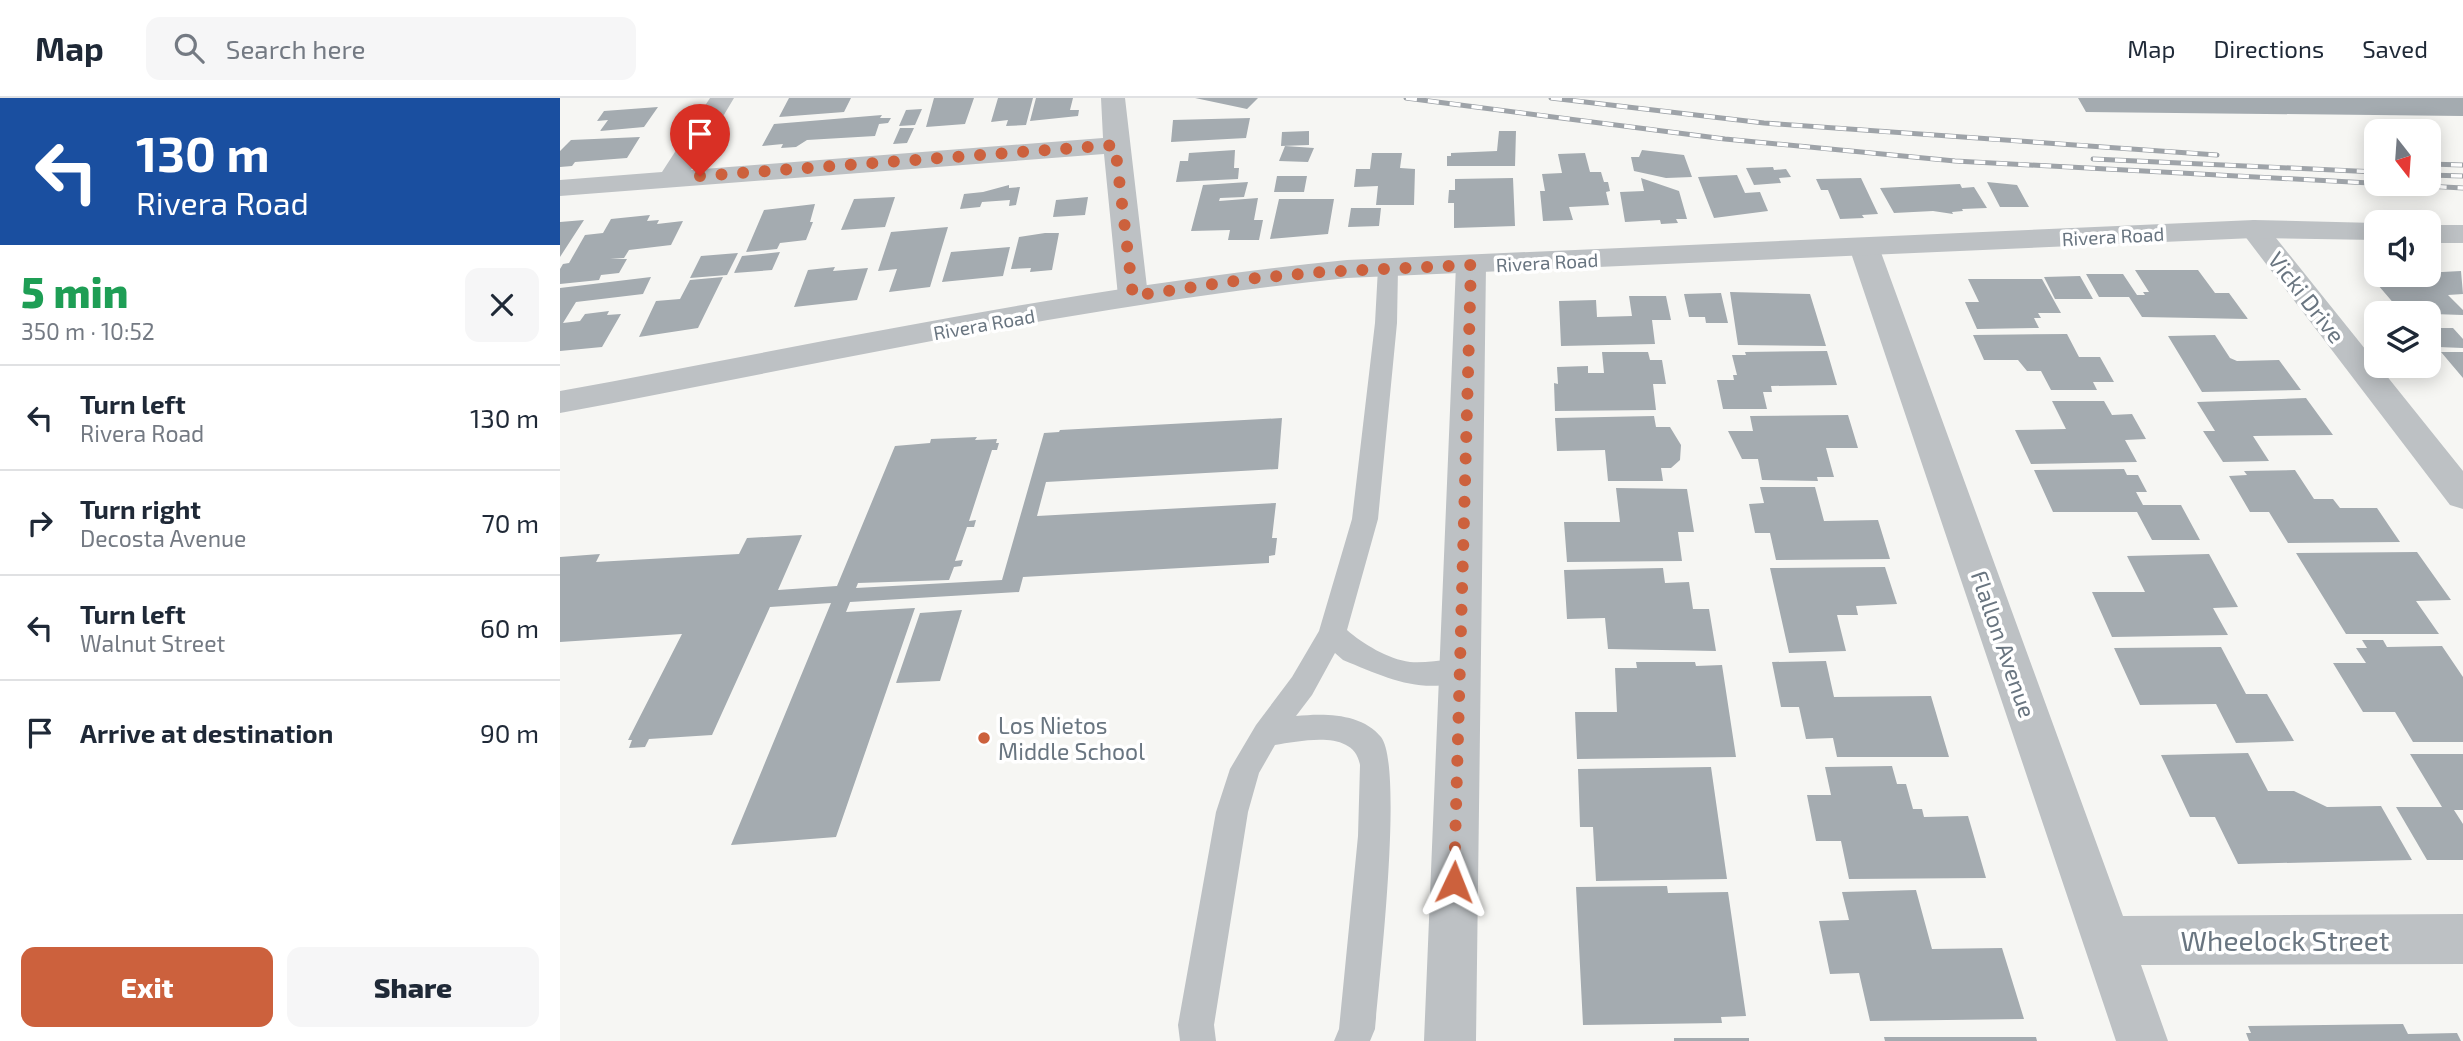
<!DOCTYPE html>
<meta charset="utf-8">
<style>
body{margin:0;font-family:"Exo 2",sans-serif;background:#f6f6f7;color:#1f2937;height:100vh;display:flex;flex-direction:column;font-size:26px;white-space:nowrap}
*{box-sizing:border-box;margin:0}
p{font-size:23px;color:#747a83}
.icon{flex:none;width:38px;height:38px;fill:none;stroke:currentColor;stroke-width:2;stroke-linecap:round;stroke-linejoin:round}
.map{position:relative;flex:1;overflow:hidden}
.drawer{display:flex;flex-direction:column;background:#fff;width:560px}
.drawer>*{flex:none}
.hud{background:#1a4fa0;color:#fff;overflow:hidden}
.needle{width:46px;rotate:163deg}
.fabs{position:absolute;left:1804px;top:21px;display:grid;gap:14px}
.fabs a{display:grid;place-items:center;width:77px;height:77px;border-radius:14px;background:#fff;box-shadow:0 4px 18px #0003;font-size:35px}
.pin{position:absolute;display:grid;place-items:center;width:60px;height:60px;color:#fff;margin:-72px -30px;border-radius:50% 50% 50% 0;rotate:-45deg;box-shadow:0 0 7px #0007}
.pin .icon{rotate:45deg}
.me{position:absolute;width:77px;margin:-38px;rotate:2deg;stroke-linejoin:round;filter:drop-shadow(0 0 5px #0008)}
.turn{display:flex;align-items:center;gap:24px;height:147px;padding:0 21px;font-size:32px}
.turn .icon{width:91px;height:91px;stroke-width:2.5}
.turn b{display:block;font-size:49px;line-height:60px}
.round{display:grid;place-items:center;flex:none;width:74px;height:74px;border-radius:14px;background:#f6f6f7}
.head{display:flex;align-items:center;justify-content:space-between;height:119px;padding:0 21px}
h1{font-size:42px;font-weight:800;line-height:52px;color:#1e9e55}
.button{display:flex;gap:14px;margin-top:auto;padding:14px 21px}
.button a{flex:1;height:80px;border-radius:14px;background:#cc613d;color:#fff;font-size:28px;font-weight:800;line-height:80px;text-align:center}
.button a+a{background:#f6f6f7;color:#1f2937}
ul{padding:0;list-style:none}
li{display:flex;align-items:center;gap:21px;height:105px;padding:0 21px;border-top:2px solid #e0e1e3}
li div{flex:1}
li b{display:block;font-size:26px}
li em{font-style:normal}
header{display:flex;align-items:center;gap:42px;box-sizing:border-box;height:98px;padding:0 35px;background:#fff;border-bottom:2px solid #e0e1e3}
header strong{font-size:33px}
nav{display:flex;gap:38px;margin-inline-start:auto;font-size:24px}
.search{width:490px;height:63px;background:#f6f6f7;display:flex;align-items:center;gap:18px;box-sizing:border-box;padding:0 24px;border-radius:14px;color:#747a83;font-size:26px}
main{display:flex;flex:1;min-height:0}
.map>svg:first-child{display:block}
.building{fill:#a4abb0}
.lines{fill:none;stroke-linecap:round;stroke-linejoin:round}
.service{fill:#bdc1c4;fill-rule:evenodd}
.minor{fill:#bdc1c4;fill-rule:evenodd}
.tertiary{fill:#bdc1c4;fill-rule:evenodd}
.rail-casing{stroke:#9ea3a8;stroke-width:5}
.rail{stroke:#fff;stroke-width:3.5;stroke-dasharray:11;stroke-linecap:butt}
.route{stroke:#cc613d;stroke-width:12;stroke-dasharray:0 21.6}
.poi-dot{fill:#cc613d;stroke:#fff;stroke-width:2.5}
.labels{text-anchor:middle;dominant-baseline:central;stroke-width:7;stroke-linejoin:round;paint-order:stroke}
.far-street-label{font-size:19px;fill:#697580;stroke:#fff}
.street-label{font-size:23px;fill:#697580;stroke:#fff}
.poi-label{font-size:23px;fill:#697580;stroke:#fff;text-anchor:start}
.near-street-label{font-size:28px;fill:#697580;stroke:#fff}
</style>
<header>
<strong>Map</strong>
<div class="search"><svg class="icon" aria-label="search" viewBox="0 0 24 24"><circle cx="10" cy="10" r="6"/><path d="M15 15l6 6"/></svg>Search here</div>
<nav><a>Map</a><a>Directions</a><a>Saved</a></nav>
</header>
<main>
<section class="drawer">
<div class="hud">
<div class="turn"><svg class="icon" aria-label="left" viewBox="0 0 24 24"><path d="M17 20v-9H6M10 6l-5 5 5 5"/></svg><div><b>130 m</b>Rivera Road</div></div>
</div>
<div class="head"><div><h1>5 min</h1><p>350 m · 10:52</p></div><a class="round"><svg class="icon" aria-label="close" viewBox="0 0 24 24"><path d="M6 6l12 12M18 6L6 18"/></svg></a></div>
<ul>
<li><svg class="icon" aria-label="left" viewBox="0 0 24 24"><path d="M17 20v-9H6M10 6l-5 5 5 5"/></svg><div><b>Turn left</b><p>Rivera Road</p></div><em>130 m</em></li>
<li><svg class="icon" aria-label="right" viewBox="0 0 24 24"><path d="M7 20v-9h11M14 6l5 5-5 5"/></svg><div><b>Turn right</b><p>Decosta Avenue</p></div><em>70 m</em></li>
<li><svg class="icon" aria-label="left" viewBox="0 0 24 24"><path d="M17 20v-9H6M10 6l-5 5 5 5"/></svg><div><b>Turn left</b><p>Walnut Street</p></div><em>60 m</em></li>
<li><svg class="icon" aria-label="arrive" viewBox="0 0 24 24"><path d="M6 21V4h12l-3 4 3 4H6"/></svg><div><b>Arrive at destination</b></div><em>90 m</em></li>
</ul>
<div class="button"><a>Exit</a><a>Share</a></div>
</section>
<div class="map">
<svg width="1903" height="943" viewBox="0 0 1903 943">
<rect width="100%" height="100%" fill="#f6f6f3"/>
<!-- building -->
<path class="building" d="M229,0H291L284,14L219,19Z
M374,0H414L405,26L366,29Z
M438,0H473L466,27L446,28L448,22L431,24Z
M476,0H513L510,12H519L518,18L470,23Z
M635,0H698L687,11Z
M1518,0H1903V18L1526,14Z
M98,9L84,29L40,33L48,22L37,23L44,13Z
M362,11L355,27L339,28L346,12Z
M322,17L320,20H331L328,25L319,26L315,38L247,42L236,49L221,50L223,46L202,48L214,26Z
M690,20L686,40L611,44L613,22Z
M340,30H354L347,45L333,46Z
M749,33V47L721,48L722,34Z
M939,33H956L955,68H887V58H891V55L937,53Z
M80,39L67,60L15,64L12,68L0,69V53L11,42Z
M725,48L754,50L748,64L719,63Z
M675,52L674,70H679L678,81L616,84L620,63H628L629,55Z
M1082,52L1124,57L1132,79L1106,80L1074,73L1071,59H1079Z
M812,55H842L840,70L855,71L854,107H816L818,88L794,89L796,71H810Z
M1025,55L1030,74H1041L1044,84H1048L1050,93L1046,94L1049,107L1009,109L1013,122L983,123L980,93H985L982,76L1002,75L998,56Z
M1213,69L1214,72L1226,71L1231,79L1219,80L1221,85L1194,87L1186,70Z
M1177,77L1185,95L1200,94L1208,113L1154,120L1138,79Z
M717,78H747L744,94H714Z
M953,80L955,128L894,130V105H888L889,92H895V81Z
M1081,80L1119,93L1127,121H1116L1118,125L1101,126L1100,122L1065,124L1060,94L1084,93Z
M1301,80L1318,116L1302,117L1304,120L1280,121L1268,92H1261L1256,81Z
M688,84L684,99L660,100L659,103L698,100L694,122H703L699,142H668L670,132L631,133L643,87Z
M1427,84L1457,87L1469,109H1440Z
M1400,86L1402,90L1414,89L1427,110L1402,111L1403,113L1392,114L1393,116L1373,113L1334,115L1320,90Z
M449,87V90L460,89L456,107L449,108L450,102L422,104L420,109L400,111L404,96L423,94Z
M335,99L325,129L281,132L294,101Z
M528,99L525,117L493,119L496,102Z
M719,101H774L768,136L710,141Z
M255,106L250,124H253L246,142L220,145L217,151L186,154L204,112Z
M791,110H821L819,128L788,129Z
M90,117L87,123L99,122L97,126L123,123L111,147L69,152L64,160L50,161H67L59,175L41,177L39,182L0,186V171L3,166L9,165L25,137L43,135L51,121Z
M24,122L0,159V124Z
M388,129L370,189L329,194L337,171L318,173L331,134Z
M485,135H499L492,172L470,174L471,170L451,171L459,139Z
M450,149L443,178L382,184L391,154Z
M220,154L212,172L174,175L182,158Z
M178,155L167,177L130,180L141,158Z
M275,169L273,173L308,170L297,202L234,209L248,172Z
M1575,172H1638L1655,195H1669L1688,221L1582,219L1569,199H1539L1526,176H1563L1577,197H1585L1583,194H1589Z
M1901,173L1903,196L1888,197L1903,212V217L1842,215L1818,187H1834L1825,177Z
M1520,178L1533,201H1495L1484,179Z
M91,179L83,196L16,204L3,225L20,223L25,216L49,213L47,217L61,216L42,249L0,253V190Z
M163,179L138,230L79,239L96,203L120,201L130,182Z
M1408,181H1482L1501,215H1478L1481,220H1474L1479,230L1417,231L1405,204H1419Z
M1170,194L1250,196L1266,248L1178,247Z
M1161,195L1168,225H1146L1145,219H1129L1124,196Z
M1069,198H1106L1111,222H1092L1095,246L1001,248L999,203L1036,202L1037,219L1072,218Z
M1869,230H1893L1903,241V250L1878,249L1869,239Z
M1507,236L1519,259H1540L1554,284H1533L1537,292H1491L1481,273H1467L1458,262H1424L1413,237Z
M1655,237L1670,260L1677,263L1719,262L1741,292L1642,294L1608,238Z
M1267,253L1277,287L1211,288L1212,294H1203L1207,311H1163L1157,282H1174L1173,277H1177L1172,257H1186L1185,254Z
M1042,254H1088L1090,262H1102L1106,286H1093L1096,312L995,313L994,285L998,286L997,269L1028,268V275H1044Z
M1881,254H1903V280Z
M1746,300L1773,337L1693,338L1709,363L1663,364L1643,333H1655L1637,304Z
M1492,303H1544L1552,317L1572,316L1586,341L1565,342L1577,364L1471,366L1455,332L1506,331Z
M1288,317L1298,350H1266L1274,379H1257L1258,383L1202,382L1198,361H1182L1168,333H1193L1190,318Z
M1094,318L1096,329H1110L1121,347L1120,362L1111,370H1101L1103,383H1048L1045,352L997,353L995,320Z
M722,320L718,371L486,384L477,418L716,405L712,440H717L715,457L709,458V465L463,479L459,494L290,504L286,514L355,510L276,739L171,747L271,505L210,509L152,637L89,641L85,649L69,650L72,642H68L122,536L0,544V459L40,456L36,464L179,456L187,440L242,437L218,492L277,488L335,348L370,345L371,341L417,339L415,342L437,341L436,345H439L437,352H432L409,423L416,422L414,429H407L395,463L403,462L401,468L394,469L389,482L298,485L296,490L442,482L484,335L499,334L500,332Z
M1564,371L1567,377H1578L1587,394H1576L1583,407H1621L1640,442H1592L1577,414H1493L1474,372Z
M1735,372L1754,401H1773L1780,410H1817L1840,444L1728,445L1709,414H1690L1669,378L1687,377L1684,373Z
M1200,389H1255L1264,423L1318,422L1330,461L1216,462L1210,435H1195L1189,406L1204,405Z
M1056,390L1127,391L1134,434H1118L1122,463L1007,464L1004,424H1060Z
M1857,454L1891,502L1856,503L1879,536H1786L1736,455Z
M1649,456L1678,509L1653,510L1668,537L1552,539L1532,494H1585L1567,458Z
M1325,469L1337,506L1296,508L1298,517H1277L1286,553L1229,555L1210,470Z
M1103,470L1105,485L1129,484L1133,511H1149L1156,553L1048,551L1045,520L1007,521L1004,472Z
M402,512L380,583L336,585L360,515Z
M1802,542H1823L1827,549L1882,548L1903,579V644H1853L1835,614H1803L1773,565H1806L1796,550H1807Z
M1661,549L1686,596H1707L1734,643L1676,645L1656,606L1580,607L1554,550Z
M1266,563L1274,599L1371,598L1389,659H1277L1273,640L1246,641L1239,609H1221L1212,564Z
M1076,564H1135L1136,568L1162,567L1176,659L1017,661L1015,614H1057L1055,570H1077Z
M1688,655L1708,693H1734L1767,709L1821,708L1852,762L1678,766L1655,719H1630L1601,657Z
M1850,656H1903V712H1894L1903,726V762H1867L1836,709H1882Z
M1332,668L1337,686H1346L1353,711H1362L1364,719L1408,718L1426,780L1289,781L1281,743H1256L1247,697H1271L1265,669Z
M1151,669L1167,781L1036,783L1033,729H1020L1018,671Z
M1107,788L1108,795L1168,794L1186,918L1161,919L1162,925L1023,927L1016,789Z
M1356,792L1372,851L1442,850L1464,921L1310,923L1299,875L1270,876L1259,823L1289,822L1282,794Z
M1843,926L1848,936L1897,935L1901,943H1689L1686,935H1691L1688,928Z
M1324,939H1476L1477,943H1325Z
M1114,940H1189V943H1114Z"/>
<g class="lines">
<!-- service -->
<path class="service" d="M828,164L835,166L838,170L837,225L818,421L787,532C803,546 828,561 850,564C870,566 890,558 910,565L914,573L910,581C862,598 827,580 783,562L775,555L752,597L736,618C764,615 802,615 821,639C844,669 819,883 815,931L810,943H774L779,931L798,738L800,667C794,631 742,643 715,647L699,675L688,714L654,927L656,943H620L618,927L656,714L670,671L696,627L732,579L759,533L792,421L815,225L818,170L821,166Z"/>
<!-- minor -->
<path class="minor" d="M150,0H174L131,72L543,40L541,0H565L588,198L584,205L573,207L562,205L558,198L544,56L0,98V82L102,74Z
M1694,122L1704,125L1903,373V411L1890,407L1684,137L1680,131L1684,125Z
M1304,140L1314,143L1319,149L1563,818L1903,816V866L1581,867L1608,943H1556L1289,149L1294,143Z
M911,158L921,161L926,167L916,943H864L896,167L901,161Z"/>
<!-- tertiary -->
<path class="tertiary" d="M1694,122L1816,125V142L1694,140L787,180C522,207 261,266 0,315V293C261,245 523,188 787,162Z
M1869,127H1903V145H1869Z"/>
<defs>
<path id="rail" d="M846,0L1165,41L1395,63L1903,90
M991,0L1204,25L1657,57
M1533,61L1816,74
M1869,66L1903,67
M1869,77L1903,78"/>
</defs>
<!-- rail casing -->
<use href="#rail" class="rail-casing"/>
<!-- rail -->
<use href="#rail" class="rail"/>
</g>
<g class="lines">
<!-- route -->
<path class="route" d="M140,78L555,47L573,198L688,181L762,174L911,167L894,784"/>
</g>
<!-- markers -->
<circle class="poi-dot" cx="424" cy="640" r="7"/>
<g class="labels">
<!-- far-street labels -->
<g class="far-street-label">
<text transform="translate(1553 138) rotate(-3)">Rivera Road</text>
<text transform="translate(987 164) rotate(-3)">Rivera Road</text>
<text transform="translate(424 226) rotate(-10)">Rivera Road</text>
</g>
<!-- street labels -->
<g class="street-label">
<text transform="translate(1747 199) rotate(52)">Vicki Drive</text>
<text transform="translate(1444 546) rotate(71)">Flallon Avenue</text>
</g>
<!-- poi labels -->
<g class="poi-label">
<text x="438" y="627">Los Nietos<tspan x="438" dy="26">Middle School</tspan></text>
</g>
<!-- near-street labels -->
<g class="near-street-label">
<text x="1725" y="842">Wheelock Street</text>
</g>
</g>
</svg>
<div class="fabs">
<a><svg class="needle" viewBox="-14 -14 28 28"><path d="M0-13l5 13h-10z" fill="#e53935"/><path d="M0 13l5-13h-10z" fill="#747a83"/></svg></a>
<a><svg class="icon" aria-label="sound" viewBox="0 0 24 24"><path d="M4 9h4l5-4v14l-5-4H4zM17 9q2 3 0 6"/></svg></a>
<a><svg class="icon" aria-label="layers" viewBox="0 0 24 24"><path d="M12 4l9 5-9 5-9-5zM3 14l9 5 9-5"/></svg></a>
</div>
<div class="pin" style="left:140px;top:78px;background:#d93025"><svg class="icon" aria-label="arrive" viewBox="0 0 24 24"><path d="M6 21V4h12l-3 4 3 4H6"/></svg></div>
<svg class="me" style="left:894px;top:784px" viewBox="-20 -20 40 40"><path d="M0-17L14 15 0 8-14 15z" fill="#cc613d" stroke="#fff" stroke-width="4"/></svg>
</div>
</main>
